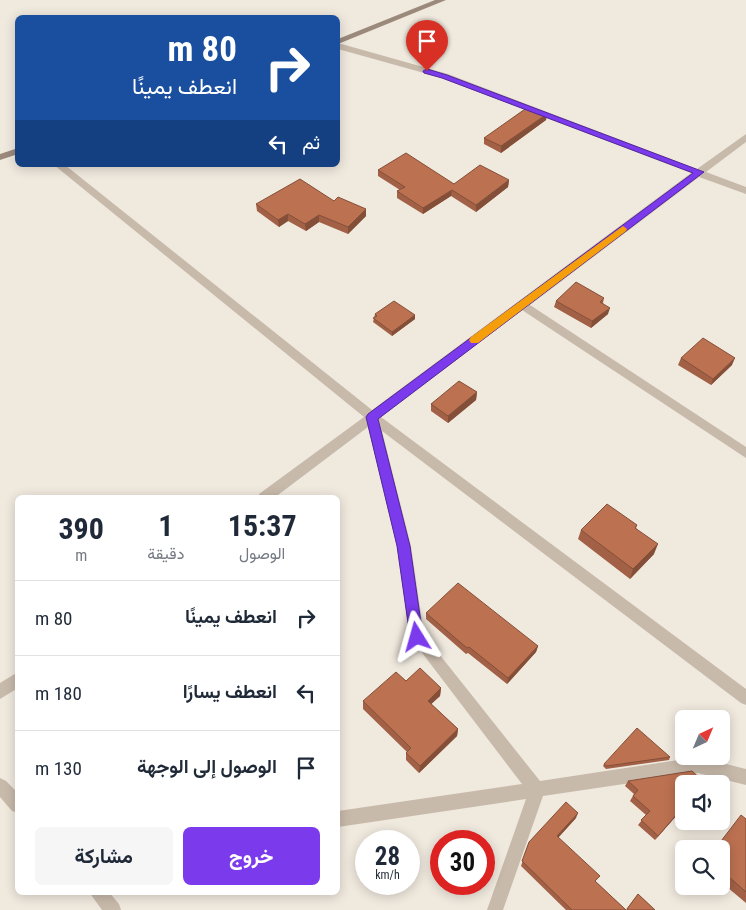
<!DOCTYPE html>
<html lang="ar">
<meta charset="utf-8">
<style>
body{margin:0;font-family:"Roboto Condensed",Vazirmatn,sans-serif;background:#f6f6f7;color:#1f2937;direction:rtl;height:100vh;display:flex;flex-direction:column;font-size:19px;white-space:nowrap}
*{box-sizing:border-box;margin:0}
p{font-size:16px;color:#747a83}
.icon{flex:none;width:28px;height:28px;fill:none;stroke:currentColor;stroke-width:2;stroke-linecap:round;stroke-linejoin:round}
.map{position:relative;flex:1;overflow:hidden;direction:ltr}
.side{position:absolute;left:15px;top:495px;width:325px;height:400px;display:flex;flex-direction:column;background:#fff;border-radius:8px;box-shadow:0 2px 12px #0003;direction:rtl}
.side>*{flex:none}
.hud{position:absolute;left:15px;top:15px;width:325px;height:152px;border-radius:8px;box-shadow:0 2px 12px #0003;direction:rtl;background:#1a4fa0;color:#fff;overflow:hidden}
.needle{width:32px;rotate:44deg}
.buttons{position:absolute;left:675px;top:710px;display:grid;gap:10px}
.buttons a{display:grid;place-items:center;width:55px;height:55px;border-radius:8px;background:#fff;box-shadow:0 2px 12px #0003;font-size:25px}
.speed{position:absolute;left:355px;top:830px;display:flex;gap:10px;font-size:25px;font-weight:700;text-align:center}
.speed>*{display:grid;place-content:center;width:65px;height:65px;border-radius:50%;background:#fff;box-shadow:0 2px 12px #0003;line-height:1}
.speed small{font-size:12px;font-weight:400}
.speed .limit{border:8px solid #d22;background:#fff;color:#111}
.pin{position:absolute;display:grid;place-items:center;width:42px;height:42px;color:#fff;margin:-51px -21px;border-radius:50% 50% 50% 0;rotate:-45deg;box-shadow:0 0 5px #0007}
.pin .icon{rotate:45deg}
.me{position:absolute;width:55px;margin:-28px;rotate:352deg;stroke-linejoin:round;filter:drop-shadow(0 0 4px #0008)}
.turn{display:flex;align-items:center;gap:18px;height:105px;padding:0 20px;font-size:22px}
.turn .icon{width:65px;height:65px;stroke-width:2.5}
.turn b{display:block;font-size:35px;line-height:42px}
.then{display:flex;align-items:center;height:48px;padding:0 20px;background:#0003;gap:10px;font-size:19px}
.eta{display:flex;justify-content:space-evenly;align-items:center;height:85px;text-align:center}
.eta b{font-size:30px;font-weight:700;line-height:35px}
.button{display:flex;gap:10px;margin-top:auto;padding:10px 20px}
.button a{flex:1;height:58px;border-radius:8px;background:#7c3aed;color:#fff;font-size:20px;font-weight:700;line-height:58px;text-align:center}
.button a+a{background:#f6f6f7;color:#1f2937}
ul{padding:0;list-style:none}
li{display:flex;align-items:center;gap:15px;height:75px;padding:0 20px;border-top:1px solid #e0e1e3}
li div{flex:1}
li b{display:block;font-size:19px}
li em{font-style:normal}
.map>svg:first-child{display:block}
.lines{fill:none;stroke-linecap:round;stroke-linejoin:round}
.minor{fill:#c8baab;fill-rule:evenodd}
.secondary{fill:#9b897c;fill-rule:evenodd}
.wall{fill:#a26146}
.shaded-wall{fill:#844f39}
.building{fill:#bc7151;stroke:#844f39}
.route{fill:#7c3aed;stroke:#51269a}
.slow{fill:#f59e0b}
</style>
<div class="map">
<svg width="746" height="910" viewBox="0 0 746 910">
<rect width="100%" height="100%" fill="#f0e9de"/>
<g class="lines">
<!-- minor -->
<path class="minor" d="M338,43L448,74L697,169L746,134V142L706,172L746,187V194L699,177L530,305L746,447V458L522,310L381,417L746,689V705L741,703L382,431L411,546L424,635L540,781L698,757L746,769V785L698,773L543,796L503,910H487L526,799L338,827V811L522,784L410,637L397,546L368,427L274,498H258L259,494L364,417L54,165H65L372,410L691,173L442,78L338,49Z
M18,672V688L0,699V683Z
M0,778L6,781L18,793V813L12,811L0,797Z
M89,892H109L119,904L121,910H102Z"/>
<!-- secondary -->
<path class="secondary" d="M435,0H446L338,44V39Z
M18,148V154L0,160V154Z"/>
</g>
<!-- wall -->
<path class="wall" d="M547,114L546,120L501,153L484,144V138Z
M378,170L454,184L509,180L508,187L476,212L451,196L423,214L397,198V191L400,190L378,176Z
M334,201L366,209V216L348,234L319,222L306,231L288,221L279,227L257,211L256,204Z
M604,298L603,303L608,314L591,328L554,307L556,301Z
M375,314L415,315V319L392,336L373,322Z
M681,358L732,365L711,385L678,365Z
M477,392L476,400L448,423L431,411V404Z
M637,525L636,528L654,554L630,579L578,539L581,530Z
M426,613L538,646L536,652L507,684L468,653L466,654L426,619Z
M406,681L441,688L440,696L431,704L458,729L457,736L419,773L406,760V753L407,752L363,709V701Z
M670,757L669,760L606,769L603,766L604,764Z
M628,781L684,807L655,840L638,825L646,815L630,801L634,794L625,786Z
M576,818L558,838L596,882L626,910L638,894L655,910H566L521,866L529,842Z
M746,819V903L721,882V849Z"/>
<!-- shaded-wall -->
<path class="shaded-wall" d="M547,114L546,120L501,153V146Z
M509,180L508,187L476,212V205Z
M452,190L451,196L423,214V208Z
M366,209V216L348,234V227Z
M288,214V221L279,227L278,220Z
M319,215V222L306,231L305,224Z
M610,308L608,314L591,328L592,321Z
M415,315V319L392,336V332Z
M735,358L732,365L711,385L713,379Z
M477,392L476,400L448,423V416Z
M658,544L654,554L630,579L633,569Z
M538,646L536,652L507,684L508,678Z
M441,688L440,696L427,708L428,701Z
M458,729L457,736L419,773L420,766Z
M684,806V807L655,840L658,836Z
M578,813L576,818L555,841L557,836Z"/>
<!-- building -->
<path class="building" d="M528,107L547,114L501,146L484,138Z
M406,153L454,184L480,165L509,180L476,205L452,190L423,208L397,191L405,187L378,170Z
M300,179L334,201L338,197L366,209L348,227L319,215L305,224L288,214L278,220L256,204Z
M576,282L604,298L600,302L610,308L592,321L556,301Z
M394,301L415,315L392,332L373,318L377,316L375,314Z
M703,338L735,358L713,379L681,358Z
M459,381L477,392L448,416L431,404Z
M607,504L637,525L635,528L658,544L633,569L581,530Z
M458,583L538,646L508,678L469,647L467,648L426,613Z
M420,668L441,688L428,701L458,729L420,766L406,753L411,748L363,701L396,672L406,681Z
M637,728L670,757L607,766L604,764Z
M692,771L704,782L703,784H684V806L658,836L641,820L650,811L633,796L638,790L628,781Z
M566,802L578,813L557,836L600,876L595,881L626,910H572L522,861L529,842Z
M741,815L746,819V892L721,870V849H715Z
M638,894L655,910H628L627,909Z"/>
<!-- route -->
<path class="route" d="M427,69L447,75L704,172L378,419L410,546L423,637L421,641L417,643L412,641L410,637L397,546L366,417L368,414L693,173L442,78L424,73L423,71Z"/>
<!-- slow -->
<path class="slow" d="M623,226L627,229L626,231L478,343H471L469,340L471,337Z"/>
</svg>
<div class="buttons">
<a><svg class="needle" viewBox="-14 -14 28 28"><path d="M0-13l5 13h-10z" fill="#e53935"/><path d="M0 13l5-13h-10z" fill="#747a83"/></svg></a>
<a><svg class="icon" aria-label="sound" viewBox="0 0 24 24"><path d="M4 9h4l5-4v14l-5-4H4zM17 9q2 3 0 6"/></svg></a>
<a><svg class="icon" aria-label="search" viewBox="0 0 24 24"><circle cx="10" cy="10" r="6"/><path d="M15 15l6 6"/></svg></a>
</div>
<div class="speed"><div>28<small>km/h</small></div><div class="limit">30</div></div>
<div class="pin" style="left:427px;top:71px;background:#d93025"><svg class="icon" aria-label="arrive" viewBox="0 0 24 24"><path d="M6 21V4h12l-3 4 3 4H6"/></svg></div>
<svg class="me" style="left:417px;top:637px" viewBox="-20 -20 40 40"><path d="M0-17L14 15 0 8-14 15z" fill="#7c3aed" stroke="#fff" stroke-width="4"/></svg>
<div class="hud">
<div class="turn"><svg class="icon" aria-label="right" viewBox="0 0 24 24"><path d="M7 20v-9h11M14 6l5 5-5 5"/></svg><div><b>80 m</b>انعطف يمينًا</div></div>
<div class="then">ثم<svg class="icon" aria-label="left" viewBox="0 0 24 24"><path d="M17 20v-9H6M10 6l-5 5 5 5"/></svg></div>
</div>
<section class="side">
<div class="eta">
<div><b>15:37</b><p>الوصول</p></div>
<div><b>1</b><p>دقيقة</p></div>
<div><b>390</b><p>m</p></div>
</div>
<ul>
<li><svg class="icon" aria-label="right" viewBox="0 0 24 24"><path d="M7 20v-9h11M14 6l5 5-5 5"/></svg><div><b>انعطف يمينًا</b></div><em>80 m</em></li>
<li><svg class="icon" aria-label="left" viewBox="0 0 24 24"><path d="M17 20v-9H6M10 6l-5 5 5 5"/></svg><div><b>انعطف يسارًا</b></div><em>180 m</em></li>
<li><svg class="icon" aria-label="arrive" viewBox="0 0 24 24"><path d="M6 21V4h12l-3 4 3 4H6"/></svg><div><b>الوصول إلى الوجهة</b></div><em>130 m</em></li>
</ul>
<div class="button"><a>خروج</a><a>مشاركة</a></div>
</section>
</div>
